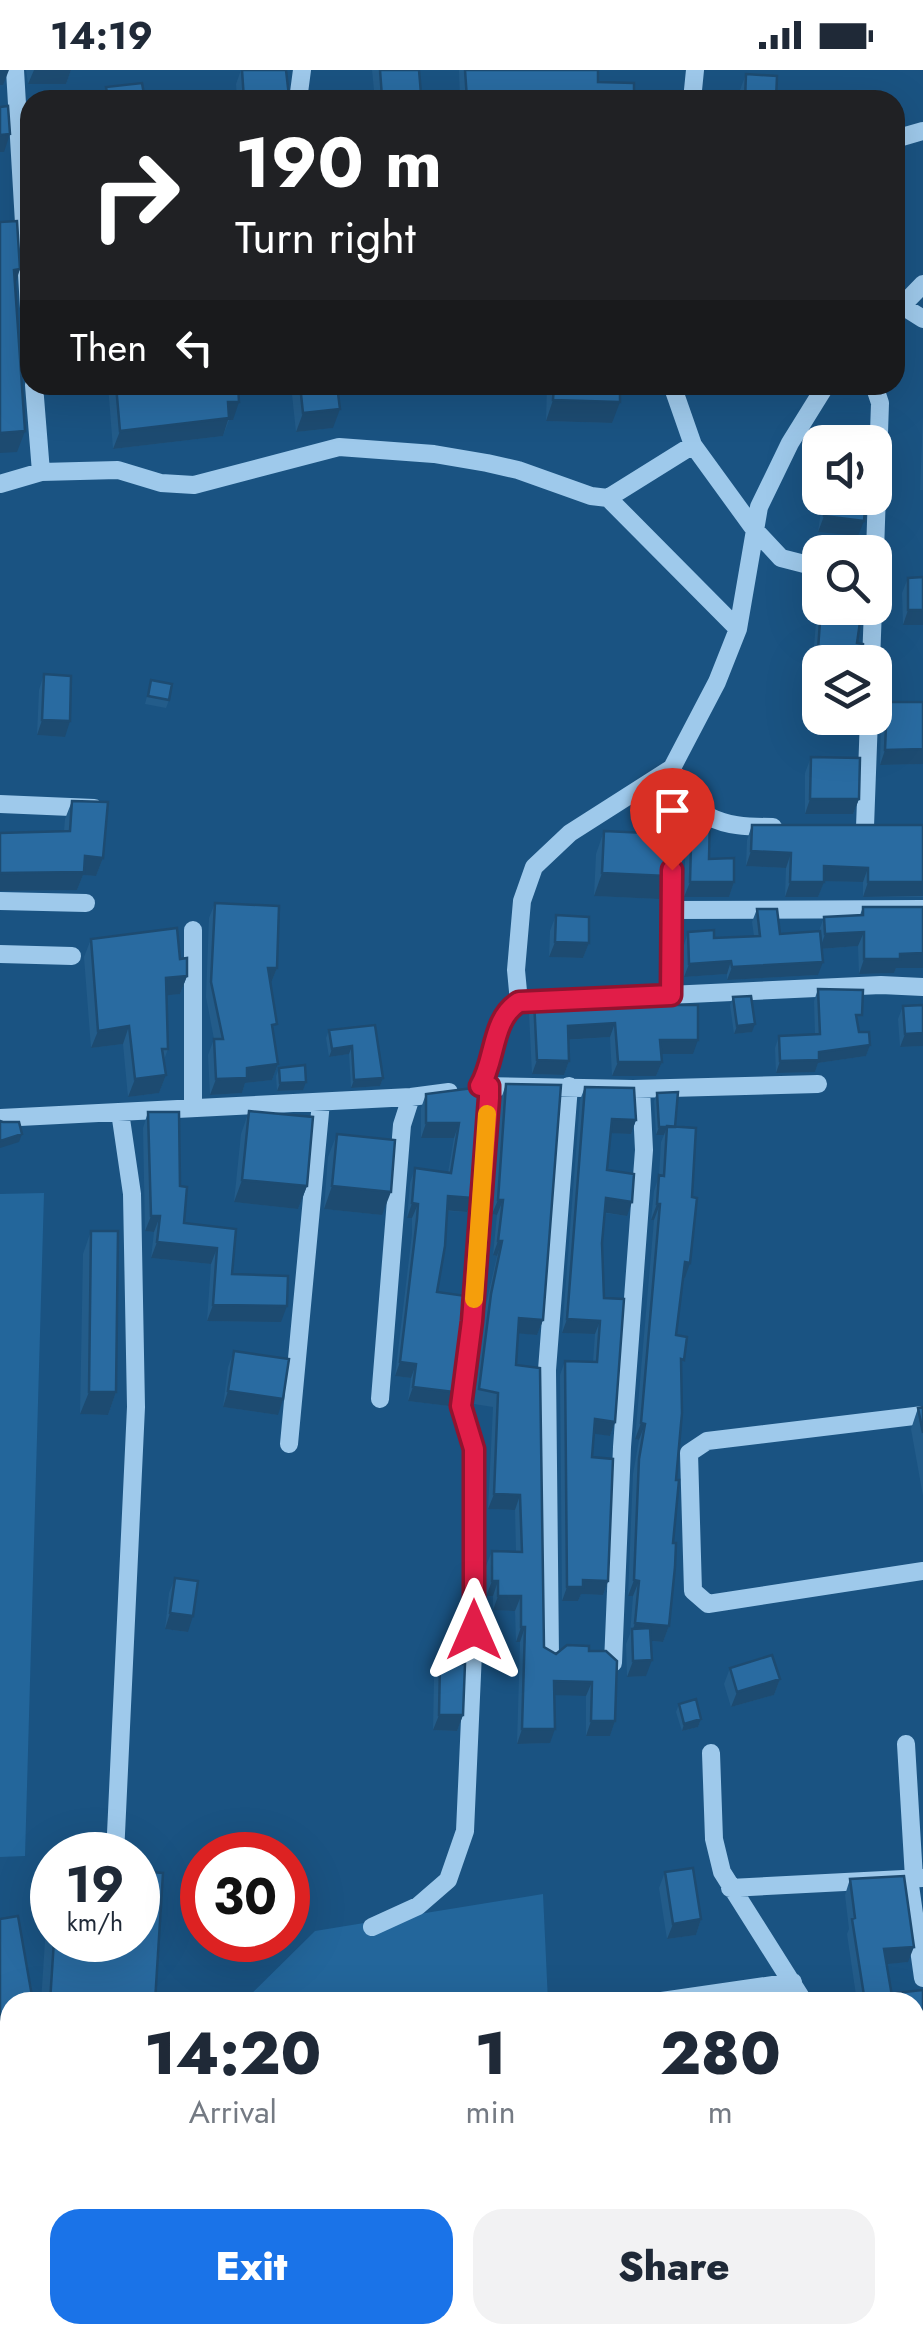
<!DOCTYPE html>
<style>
body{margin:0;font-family:Jost,sans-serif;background:#f2f2f3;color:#1f2937;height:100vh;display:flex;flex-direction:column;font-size:38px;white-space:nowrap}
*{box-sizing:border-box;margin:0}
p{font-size:32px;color:#747a83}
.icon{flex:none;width:55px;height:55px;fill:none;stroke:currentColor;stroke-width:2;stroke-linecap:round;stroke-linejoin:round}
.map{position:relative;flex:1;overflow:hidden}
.details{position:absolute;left:0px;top:1922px;width:925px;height:352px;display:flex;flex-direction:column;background:#fff;border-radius:30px 30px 0 0;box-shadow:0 10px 40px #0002}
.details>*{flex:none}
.top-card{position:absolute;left:20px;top:20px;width:885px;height:305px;border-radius:30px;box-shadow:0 10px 40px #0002;background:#202124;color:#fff;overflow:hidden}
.fabs{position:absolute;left:802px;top:355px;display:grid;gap:20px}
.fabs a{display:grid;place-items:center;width:90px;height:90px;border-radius:20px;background:#fff;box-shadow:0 10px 40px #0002;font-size:50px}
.speed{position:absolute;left:30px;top:1762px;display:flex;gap:20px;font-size:50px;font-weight:700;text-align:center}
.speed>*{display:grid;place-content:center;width:130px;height:130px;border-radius:50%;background:#fff;box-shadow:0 10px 40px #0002;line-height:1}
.speed small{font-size:25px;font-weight:400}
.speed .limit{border:15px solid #d22;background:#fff;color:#111}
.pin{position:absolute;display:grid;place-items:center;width:85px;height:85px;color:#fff;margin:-102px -42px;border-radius:50% 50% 50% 0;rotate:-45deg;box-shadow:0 0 10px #0007}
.pin .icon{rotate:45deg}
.me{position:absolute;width:110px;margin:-55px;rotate:0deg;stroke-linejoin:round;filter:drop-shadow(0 0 8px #0008)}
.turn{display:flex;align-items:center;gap:35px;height:210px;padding:0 50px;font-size:45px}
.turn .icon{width:130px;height:130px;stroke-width:2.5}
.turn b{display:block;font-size:70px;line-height:85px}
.then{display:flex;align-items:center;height:95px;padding:0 50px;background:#0003;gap:20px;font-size:38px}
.eta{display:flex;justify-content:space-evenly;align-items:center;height:170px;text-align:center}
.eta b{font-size:60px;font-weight:800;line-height:70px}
.cta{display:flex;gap:20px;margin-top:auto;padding:20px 50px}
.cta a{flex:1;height:115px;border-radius:30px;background:#1a73e8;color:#fff;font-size:40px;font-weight:800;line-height:115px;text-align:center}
.cta a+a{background:#f2f2f3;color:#1f2937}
.status{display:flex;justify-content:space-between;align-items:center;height:70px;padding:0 50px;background:#fff;direction:ltr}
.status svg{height:28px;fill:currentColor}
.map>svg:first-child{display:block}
.green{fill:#23669b}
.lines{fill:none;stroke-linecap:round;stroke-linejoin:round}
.stream{stroke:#91c6ed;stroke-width:6}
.minor{stroke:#9ec9eb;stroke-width:18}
.wall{fill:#235c8a}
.shaded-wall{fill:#1d4b71}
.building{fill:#296ba1;stroke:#1d4b71;stroke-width:2.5}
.route-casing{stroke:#92132f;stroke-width:25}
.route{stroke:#e11d48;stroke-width:18}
.slow{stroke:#f59e0b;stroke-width:18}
</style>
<div class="status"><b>14:19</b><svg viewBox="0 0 49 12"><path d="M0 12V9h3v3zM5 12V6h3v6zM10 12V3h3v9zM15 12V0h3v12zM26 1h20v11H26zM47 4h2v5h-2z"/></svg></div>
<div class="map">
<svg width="923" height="2274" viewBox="0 0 923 2274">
<rect width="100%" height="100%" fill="#1a5382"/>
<!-- green -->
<path class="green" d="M44,1123L25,1786L0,1787V1124Z
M543,1824L548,1932H243L315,1861Z
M81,2265H291L292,2274H82Z"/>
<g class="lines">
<!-- stream -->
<path class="stream" d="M915,2177L923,2178
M0,2187L10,2182"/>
<!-- minor -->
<path class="minor" d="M15,0L30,255
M298,30L302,0
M692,30L695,0
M895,69L923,61
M904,237L923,249
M895,243L923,214
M34,315L41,402
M672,315L693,375L754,459L781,488L820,498
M874,315L880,333L875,482
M0,414L41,402L118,400L161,413L194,415L339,377L434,384L487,393L518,400L591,426L608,428L693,375
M608,428L738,559
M871,592L873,538
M672,698C695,750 717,757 773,757
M0,734L94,738
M865,757L869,648
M0,831L86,833
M671,840L674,743L685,724
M193,860V1038
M0,884L72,886
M671,925V840L923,839
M519,932L516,900L522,831L534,797L570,763L672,698L717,612L738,559L759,437L790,373L826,315
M479,1016L633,1019L818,1014
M481,1016C496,990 491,949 519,932L881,915L923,917
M0,1048L411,1027L449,1022
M380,1329L402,1055L411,1027
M923,1345L707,1371L689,1383L693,1521L708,1534L923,1501
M289,1374L321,1032
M550,1586L547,1300L569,1016
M613,1593L622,1377L644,1080L641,1019
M906,1674L914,1808
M711,1683L714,1769L722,1802L804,1932
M115,1785L136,1337L132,1124L120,1042
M909,1808L923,1908
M730,1818L923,1808
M372,1857L418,1836L448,1810L465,1761L474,1560V1379L461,1335L472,1251L489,1016
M655,1932L793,1912
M715,2265V2274
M868,2265V2274"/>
</g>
<!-- wall -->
<path class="wall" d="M26,0H71L66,14H28Z
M241,0H286L289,26L287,30H237L236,14Z
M372,0H419L421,24L419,30H375Z
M459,0H598V12L634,30H460Z
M746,4L776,30H740V20Z
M106,17L145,30H102Z
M108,315H238L233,350H229L223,366L113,379Z
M291,315H337L333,358L296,362Z
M547,315H620L612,353L546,351Z
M923,346V420H920Z
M823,428H866L858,466L818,462Z
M923,507L903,555L902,523L908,508Z
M820,520V538H862L857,573L855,656L808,651L818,527Z
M44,604L65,667L37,665L39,620Z
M151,610L169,630L166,638L145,634Z
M887,632H923V694L880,695L881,648Z
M811,687L859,729L853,744H805V703Z
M72,731L103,788L96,806L83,805L77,820L0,821V763L64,761L65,749Z
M692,740L709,789L734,812L729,827H684L686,756Z
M752,755H923V827H863V812L824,811L818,827H785L786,798L746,796L747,770Z
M604,761L659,829L594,826L596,784Z
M215,833L277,898L271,913L273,965L278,994L272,1010L245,1013L242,1023L210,1025L208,985L214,969L206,927L209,848Z
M863,837H923V898H896L894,903L859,904L858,876L822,879L818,905L727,910V904L684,907V875L688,862L714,868L754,866L752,852L757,839L780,864L819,861L824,847L860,845Z
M556,845L589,873L583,888L549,887L550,861Z
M91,869L180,889L187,906L180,924L166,925L168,979L164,990L166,1005L159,1023L128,1027L123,974L91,978L84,887Z
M818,919L858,956L859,962L870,975L866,986L818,993L815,1002L776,1003L775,978L779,966L815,964L814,931Z
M646,927L673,935L693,984H661L662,992L656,1006H612L610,967L568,970L569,991L564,1005L532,1004L529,944L534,930L594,934L645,932Z
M733,927L752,962L734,964L730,935Z
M923,935V976L900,977L898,949L903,936Z
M375,955L383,1008L380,1016L351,1018L349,984L329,987L326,968L329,960Z
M279,998L303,1020L277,1021L276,1006Z
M506,1014L543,1250L537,1265L518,1263L516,1295L544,1577L556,1584L589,1581L615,1651L610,1666H586V1626L554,1625L550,1673L517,1674L520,1572H516L515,1541L493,1540V1526H486V1496L492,1481L516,1482L515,1440L488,1439L493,1337L474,1334L485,1239L497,1186L493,1185L497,1145L492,1144L501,1029Z
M481,1017L473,1128L467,1142L447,1141L437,1222L454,1322L449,1336L408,1331L411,1308L395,1306L412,1164V1148H407L410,1113L415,1098L448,1103L454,1068H421V1038L426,1024Z
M585,1017L636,1050L631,1064L611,1063L607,1100L627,1146L604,1143L602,1173L604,1228L615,1352L610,1366L594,1363L592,1387L608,1511L603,1525L581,1524L578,1531H562L560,1305L565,1291L593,1292L595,1264L562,1263L580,1030Z
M657,1023L675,1057L685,1208H683L676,1265L681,1297L669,1556L663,1572L651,1571L646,1606L627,1607L626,1574L630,1564L633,1526H628L633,1404L639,1370L635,1369L654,1150H651L654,1121L659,1106L661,1072L664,1065H656L654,1031Z
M249,1041L307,1116L298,1139L234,1132L241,1064Z
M148,1042L180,1116L184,1153L236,1159L232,1204L281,1252L207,1251L211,1194L151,1188L154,1162L145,1161L143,1058Z
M337,1064L382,1145L324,1139L328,1087Z
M91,1161L116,1322L108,1345L80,1344L83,1184Z
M234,1281L278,1345L223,1337L228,1297Z
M923,1337V1426L911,1359L918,1338Z
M175,1508L188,1562L165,1559L169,1523Z
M440,1594L463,1645L457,1661L433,1660L434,1609Z
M730,1598L780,1609L774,1625L731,1637L724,1614Z
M679,1634L701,1649L698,1657L682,1661L676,1642Z
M665,1802L701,1849L696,1865L667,1869L659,1818Z
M850,1809L908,1892L886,1894L892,1929L894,1923L923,1920L915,1932H857L847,1864L849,1859L845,1825Z
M52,1813V1870H138L155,1932H41L48,1826Z
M882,2265H915L923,2274H881Z"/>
<!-- shaded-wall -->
<path class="shaded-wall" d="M0,0H9L3,15H0Z
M34,0H71L66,14H28Z
M421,24L419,30H381L382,27Z
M289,26L287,30H249Z
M508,27L507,30H466L467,29Z
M10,64L4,82H0V65Z
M20,199L13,221L14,200Z
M553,330L620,332L612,353L546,351Z
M228,332H239L233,350H228L223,366L113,379L120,361Z
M340,339L333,358L296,362L303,343Z
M25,361L17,382L0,383V363Z
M824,446L864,451L858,466L818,462Z
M908,540H923V555H903Z
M814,635L820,636V648H858L855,656L808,651Z
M42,650L70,651L65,667L37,665Z
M923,679V694L880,695L885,680Z
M810,729H859L853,744H805Z
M751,781L791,783L786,798L746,796Z
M85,786L103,788L96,806L83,805L77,820L0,821V803Z
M824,796L868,798L863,812L819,811Z
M602,803L667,806L659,829L594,826Z
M690,812H734L729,827H684Z
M790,812H824L818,827H785Z
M868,812H923V826L863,827Z
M864,862L858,876L820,879L825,864Z
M555,872L589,873L583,888L549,887Z
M923,883V898H896L894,903L859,904L864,889L900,884Z
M731,891L727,904L684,907L689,894Z
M823,892L818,905L727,910L732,897Z
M268,898H277L271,913Z
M187,906L180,924L159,926L166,908Z
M615,953L610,967L563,970L568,956Z
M755,954L752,962L734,964L737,956Z
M129,956L123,974L91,978L98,961Z
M923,963V976L900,977L905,964Z
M660,970H698L693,984H655Z
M870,975L866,986L818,993L815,1002L776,1003L780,991L819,982Z
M352,976L349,984L329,987L332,979Z
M537,990L569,991L564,1005L532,1004Z
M618,992H662L656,1006H612Z
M278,994L272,1010L245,1013L242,1023L210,1025L216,1009L247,998Z
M166,1005L159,1023L128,1027L135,1009Z
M383,1008L380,1016L351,1018L354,1010Z
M306,1012L303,1020L277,1021L280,1013Z
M612,1049L636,1050L631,1064L607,1063Z
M426,1053H459L454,1068H421Z
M659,1057H667L664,1065H656Z
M22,1064L19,1072L0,1078V1071Z
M242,1110L307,1116L298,1139L234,1132Z
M332,1116L391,1122L382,1145L324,1139Z
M448,1126L473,1128L467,1142L442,1140Z
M606,1128L632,1132L627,1146L601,1142Z
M498,1130H503L497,1145L492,1144Z
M412,1133L418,1134L412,1148H407Z
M657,1134H660L654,1150H651Z
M151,1146H160L154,1162L145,1161Z
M498,1171H502L497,1186L493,1185Z
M157,1172L217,1178L211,1194L151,1188Z
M685,1192L690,1193L685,1208H679Z
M213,1235L287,1236L281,1252L207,1251Z
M519,1248L543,1250L537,1265L514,1263Z
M567,1249L600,1251L595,1264L562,1263Z
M400,1292L416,1294L411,1308L395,1306Z
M413,1317L454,1322L449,1336L408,1331Z
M228,1321L283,1329L278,1345L223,1337Z
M89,1322H116L108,1345L80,1344Z
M595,1349L615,1352L610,1366L590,1363Z
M641,1353L645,1354L639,1370L635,1369Z
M494,1424L520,1425L515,1440L488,1439Z
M583,1510L608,1511L603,1525L581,1524L578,1531H562L567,1517Z
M634,1510L639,1511L633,1526H628Z
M492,1511H498L493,1526H486Z
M498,1526H521L515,1541L493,1540Z
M170,1543L193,1546L188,1562L165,1559Z
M635,1553L669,1556L663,1572L632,1569V1562Z
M521,1557H525L520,1572H516Z
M652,1590L646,1606L627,1607L633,1591Z
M780,1609L774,1625L731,1637L737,1622Z
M554,1611L592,1612L586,1626L548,1625Z
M439,1645H463L457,1661L433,1660Z
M701,1649L698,1657L682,1661L684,1654Z
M591,1651H615L610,1666H586Z
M522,1659H555L550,1673L517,1674Z
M701,1849L696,1865L667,1869L673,1854Z
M914,1877L908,1892L878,1895L884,1879Z
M10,2026V2051L0,2053V2027Z
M923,2118V2133H915V2119Z"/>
<!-- building -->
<path class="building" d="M242,0H286L289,26L244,30Z
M380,0H419L421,24L382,27Z
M465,0H598V12L634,13V30H509L508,27L467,29Z
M746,4L777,6L776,30H745Z
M142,13L145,30H108L106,17Z
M8,36L10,64L0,65V37Z
M17,151L20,199L14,200L25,361L0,363V152Z
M116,315H238L239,332H228L229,348L120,361Z
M300,315H337L340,339L303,343Z
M554,315H620V332L553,330Z
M854,360L872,364L871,372H851Z
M826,428H866L864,451L824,446Z
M923,507V540H908V508Z
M821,538H862L857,573L863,574V592H820V636L814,635Z
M44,604L71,606L70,651L42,650Z
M151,610L172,614L169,630L148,626Z
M887,632H923V679L885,680Z
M811,687L860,688L859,729H810Z
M72,731L108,732L103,788L85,786L84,802L0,803V763L70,761Z
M692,740L710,745L709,789L734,788V812H690Z
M752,755H923V812H868V798L824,796V812H790L791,783L751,781Z
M604,761L668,764L667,806L602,803Z
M215,833L279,836L277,898H268L277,954L272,955L278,994L247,998V1008L216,1009L214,969H223L211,912Z
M863,837H923V883L900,884V889H864V862L825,864L824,847L863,845Z
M757,839H777L780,864L820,861L823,892L732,897L731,891L689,894L688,862L714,860V868L760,866Z
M556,845L589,847V873L555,872Z
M177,858L180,889L187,888V906L166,908L168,979H162L166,1005L135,1009L129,956L98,961L91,869Z
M818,919L863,920L862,945H856L859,962H869L870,975L819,982V990L780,991L779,966L820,964Z
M672,925L673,935H698V970H660L662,992H618L615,953L568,956L569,991L537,990L534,930L594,927V934L647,932L646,927Z
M751,926L755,954L737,956L733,927Z
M923,935V963L905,964L903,936Z
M375,955L383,1008L354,1010L352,976L332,979L329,960Z
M305,995L306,1012L280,1013L279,998Z
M506,1014L561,1015L543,1250L519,1248L516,1295L540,1298L544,1577L556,1584L567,1575L589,1576V1581H606L617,1591L615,1651H591L592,1612L554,1611L555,1659H522L525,1557H521V1526H498V1511H492V1481L522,1482L520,1425L494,1424L498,1323L479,1319L491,1224L502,1171H498L503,1130H498Z
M481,1017L473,1128L448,1126L445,1176L437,1222L466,1226L454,1322L413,1317L416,1294L400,1292L417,1149L418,1134L412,1133L415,1098L451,1103L459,1053H426V1024Z
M585,1017L634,1018L636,1050L612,1049L607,1100L634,1104L632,1132L606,1128L602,1173L604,1228L624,1229L615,1352L595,1349L592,1387L613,1389L608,1511L583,1510V1517H567L565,1291L597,1292L600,1251L567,1249Z
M678,1022L675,1057H659L657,1023Z
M249,1041L313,1047L307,1116L242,1110Z
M148,1042H179L180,1116L187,1117L184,1153L236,1159L232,1204L288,1206L287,1236L213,1235L217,1178L157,1172L160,1146H151Z
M0,1051L3,1052H19L22,1064L0,1071Z
M667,1056L696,1058L692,1127L697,1128L690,1193L685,1192L676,1265L687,1267L684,1290L681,1289L682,1343L676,1410H679L673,1473H676L675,1497L669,1556L635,1553L639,1511L634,1510L639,1389L645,1354L641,1353L660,1134H657L659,1105L664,1106Z
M337,1064L395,1070L391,1122L332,1116Z
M91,1161H118L116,1322H89Z
M234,1281L289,1289L283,1329L228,1321Z
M923,1337V1363L918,1338Z
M175,1508L198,1511L193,1546L170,1543Z
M650,1558L652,1590L633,1591L632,1559Z
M772,1585L780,1609L737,1622L730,1598Z
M440,1594H465L463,1645H439Z
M696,1629L701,1649L684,1654L679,1634Z
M693,1798L701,1849L673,1854L665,1802Z
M138,1801L163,1803L155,1932H50L54,1870H138Z
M904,1806L914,1877L884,1879L893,1932H865L852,1849L855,1848L850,1809Z
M18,1846L33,1932H10V2026L0,2027V1849Z
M923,1920V2118L915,2119V1932H895L894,1923Z
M7,2210H10V2265H76V2274H0V2220H7Z
M915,2239H923V2274H892V2265H915Z"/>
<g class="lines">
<defs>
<path id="route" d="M474,1560V1379L461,1336L472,1251L489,1028V1016H480C496,990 491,949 519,932L671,925L672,800"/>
</defs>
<!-- route casing -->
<use href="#route" class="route-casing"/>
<!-- route -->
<use href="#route" class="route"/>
<!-- slow -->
<path class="slow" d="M474,1229L487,1044"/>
</g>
</svg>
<div class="fabs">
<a><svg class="icon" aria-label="sound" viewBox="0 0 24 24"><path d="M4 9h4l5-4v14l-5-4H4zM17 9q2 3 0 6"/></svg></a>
<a><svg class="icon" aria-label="search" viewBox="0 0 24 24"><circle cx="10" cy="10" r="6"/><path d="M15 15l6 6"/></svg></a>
<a><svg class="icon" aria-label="layers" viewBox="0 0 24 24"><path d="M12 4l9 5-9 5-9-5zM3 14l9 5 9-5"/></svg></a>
</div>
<div class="speed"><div>19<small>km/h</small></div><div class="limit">30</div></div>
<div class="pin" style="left:672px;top:800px;background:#d93025"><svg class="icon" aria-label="arrive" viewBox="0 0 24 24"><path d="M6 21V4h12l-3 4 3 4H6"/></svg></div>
<svg class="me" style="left:474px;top:1560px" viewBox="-20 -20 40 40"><path d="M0-17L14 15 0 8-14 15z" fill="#e11d48" stroke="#fff" stroke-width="4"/></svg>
<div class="top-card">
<div class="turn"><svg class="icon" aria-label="right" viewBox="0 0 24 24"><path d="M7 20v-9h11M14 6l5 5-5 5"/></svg><div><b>190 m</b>Turn right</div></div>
<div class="then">Then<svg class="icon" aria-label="left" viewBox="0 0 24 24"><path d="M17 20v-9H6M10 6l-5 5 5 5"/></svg></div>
</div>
<section class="details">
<div class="eta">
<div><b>14:20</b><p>Arrival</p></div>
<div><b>1</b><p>min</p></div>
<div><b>280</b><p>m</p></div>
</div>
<div class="cta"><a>Exit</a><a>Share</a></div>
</section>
</div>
